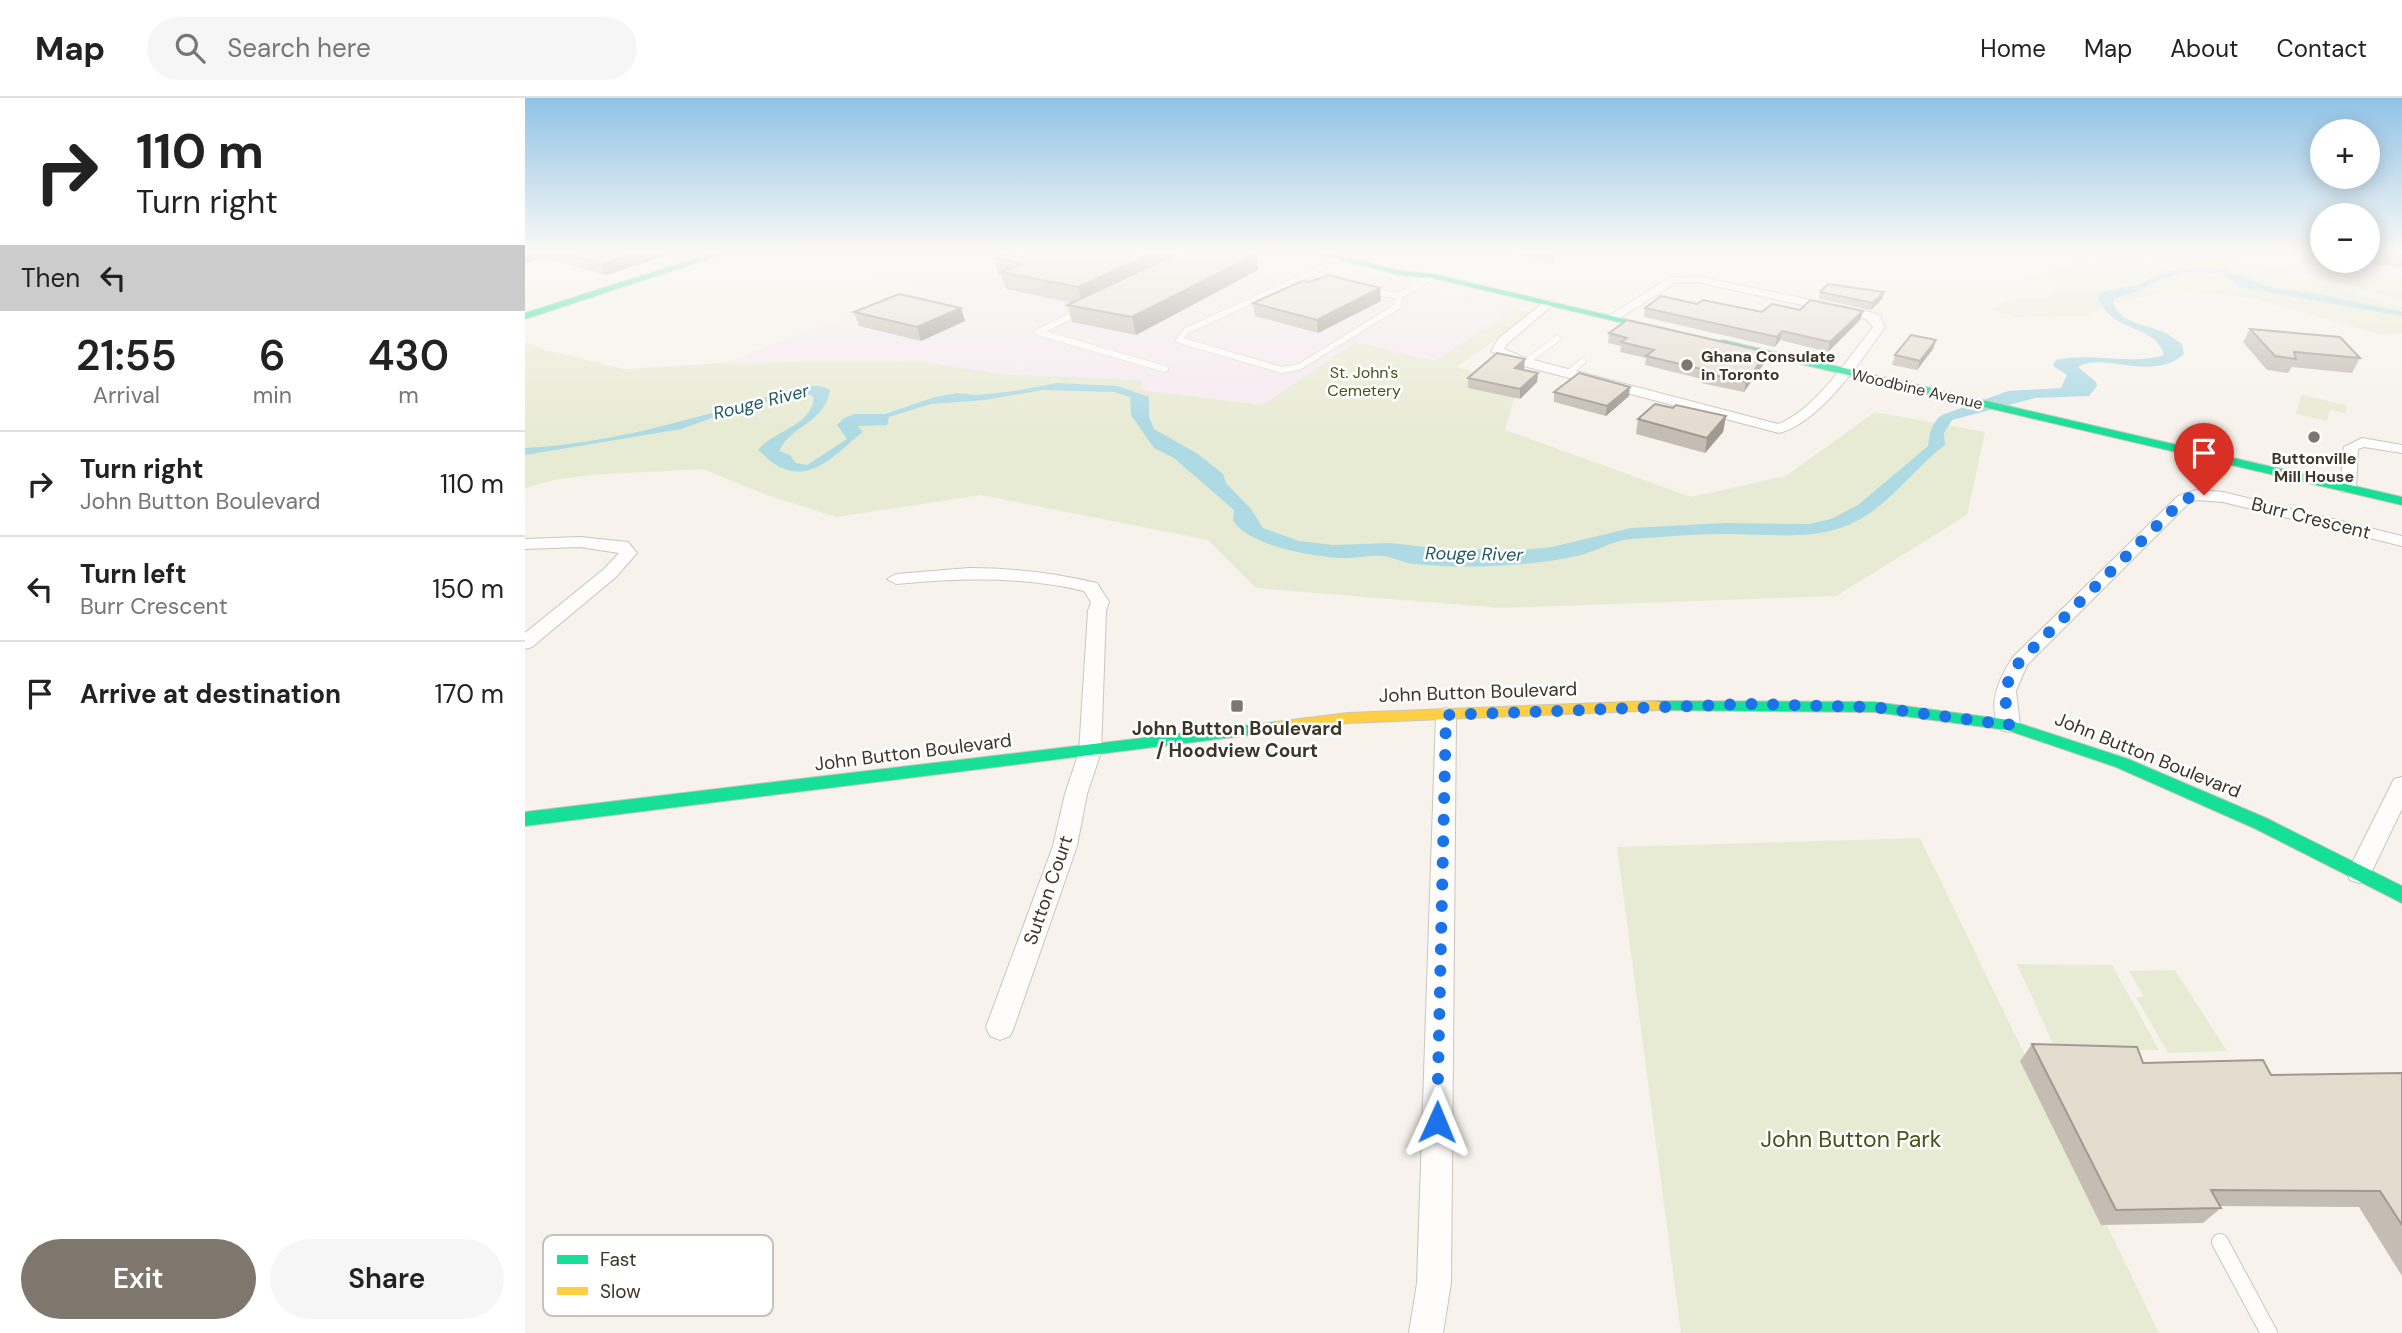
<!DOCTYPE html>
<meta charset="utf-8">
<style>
body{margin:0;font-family:"DM Sans",sans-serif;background:#f6f6f6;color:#222;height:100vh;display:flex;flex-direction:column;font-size:26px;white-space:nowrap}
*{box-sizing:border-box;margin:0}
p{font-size:23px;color:#767676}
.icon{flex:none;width:38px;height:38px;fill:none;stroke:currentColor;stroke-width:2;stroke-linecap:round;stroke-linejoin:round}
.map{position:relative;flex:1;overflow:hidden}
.details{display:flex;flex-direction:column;background:#fff;width:525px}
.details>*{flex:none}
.top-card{background:#fff;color:#222;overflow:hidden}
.fabs{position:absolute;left:1785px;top:21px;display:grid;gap:14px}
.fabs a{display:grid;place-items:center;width:70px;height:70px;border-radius:50%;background:#fff;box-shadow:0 4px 18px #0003;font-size:35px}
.pin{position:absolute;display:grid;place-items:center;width:60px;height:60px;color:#fff;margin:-72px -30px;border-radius:50% 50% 50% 0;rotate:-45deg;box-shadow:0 0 7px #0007}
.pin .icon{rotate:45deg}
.me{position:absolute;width:77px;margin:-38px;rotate:1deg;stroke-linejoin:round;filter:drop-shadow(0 0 5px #0008)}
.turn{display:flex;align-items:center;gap:24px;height:147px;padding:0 21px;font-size:32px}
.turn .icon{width:91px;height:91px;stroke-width:2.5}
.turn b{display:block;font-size:49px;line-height:60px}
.then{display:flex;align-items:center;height:66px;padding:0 21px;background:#0003;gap:14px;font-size:26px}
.eta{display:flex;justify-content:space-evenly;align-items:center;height:119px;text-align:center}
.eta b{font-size:42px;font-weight:600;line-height:49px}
.primary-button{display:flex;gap:14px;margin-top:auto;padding:14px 21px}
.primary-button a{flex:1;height:80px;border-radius:42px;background:#7f776d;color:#fff;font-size:28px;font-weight:600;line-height:80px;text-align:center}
.primary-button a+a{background:#f6f6f6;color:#222}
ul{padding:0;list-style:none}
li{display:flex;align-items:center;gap:21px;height:105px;padding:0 21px;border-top:2px solid #e0e0e0}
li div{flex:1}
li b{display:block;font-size:26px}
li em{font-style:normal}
header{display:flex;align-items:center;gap:42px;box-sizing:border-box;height:98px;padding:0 35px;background:#fff;border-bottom:2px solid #e0e0e0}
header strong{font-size:33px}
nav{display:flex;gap:38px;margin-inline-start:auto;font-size:24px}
.search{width:490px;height:63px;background:#f6f6f6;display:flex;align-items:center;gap:18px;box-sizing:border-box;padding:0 24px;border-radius:38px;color:#767676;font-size:26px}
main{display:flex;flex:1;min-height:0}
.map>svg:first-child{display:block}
.commercial{fill:#f6eaf1}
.green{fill:#e8ebd4}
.water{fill:#aedae4}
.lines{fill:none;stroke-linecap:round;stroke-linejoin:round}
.lane-far1-casing{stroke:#cbc5bc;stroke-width:7}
.lane-casing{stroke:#cbc5bc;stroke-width:18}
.street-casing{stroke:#cbc5bc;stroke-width:2}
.fast-casing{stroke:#cbc5bc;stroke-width:2}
.slow-casing{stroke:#cbc5bc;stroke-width:2}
.lane-far1{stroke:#fefdfc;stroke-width:6}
.lane{stroke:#fefdfc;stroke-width:16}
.street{fill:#fefdfc;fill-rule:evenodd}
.fast{fill:#16e098;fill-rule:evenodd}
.slow{fill:#ffcf43;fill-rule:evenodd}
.wall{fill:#c5bdb3}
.shaded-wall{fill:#a09a92}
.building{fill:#e5dcd0;stroke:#a09a92;stroke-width:2}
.route{stroke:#1a73e8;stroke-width:12;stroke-dasharray:0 21.6}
.poi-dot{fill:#7f776d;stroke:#fff;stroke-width:2.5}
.labels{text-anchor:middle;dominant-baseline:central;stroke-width:5;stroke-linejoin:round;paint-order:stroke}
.far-poi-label{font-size:16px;font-weight:bold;fill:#3e3529;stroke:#fff;text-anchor:start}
.far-park-label{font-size:16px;fill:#475219;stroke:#fff}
.far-street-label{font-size:16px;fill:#3e3529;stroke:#fff}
.far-water-label{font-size:18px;font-style:italic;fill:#235a66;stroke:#fff}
.street-label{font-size:19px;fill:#3e3529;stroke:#fff}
.poi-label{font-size:19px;font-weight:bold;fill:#3e3529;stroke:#fff}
.near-park-label{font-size:23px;fill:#475219;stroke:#fff}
.key{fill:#fff;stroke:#c5c2bf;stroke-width:2}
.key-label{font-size:19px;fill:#3e3529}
</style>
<header>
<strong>Map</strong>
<div class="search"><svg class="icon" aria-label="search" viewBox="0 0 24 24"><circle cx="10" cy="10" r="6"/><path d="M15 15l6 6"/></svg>Search here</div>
<nav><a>Home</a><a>Map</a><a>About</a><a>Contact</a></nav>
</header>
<main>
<section class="details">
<div class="top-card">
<div class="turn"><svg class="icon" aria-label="right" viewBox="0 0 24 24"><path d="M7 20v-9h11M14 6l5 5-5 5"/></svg><div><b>110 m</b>Turn right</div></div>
<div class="then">Then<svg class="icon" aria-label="left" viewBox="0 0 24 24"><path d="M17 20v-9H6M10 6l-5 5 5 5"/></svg></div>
</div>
<div class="eta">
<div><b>21:55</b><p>Arrival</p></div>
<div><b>6</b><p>min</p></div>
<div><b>430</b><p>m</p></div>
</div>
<ul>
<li><svg class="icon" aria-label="right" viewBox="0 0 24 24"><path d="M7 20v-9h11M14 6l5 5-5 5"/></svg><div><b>Turn right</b><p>John Button Boulevard</p></div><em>110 m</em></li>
<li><svg class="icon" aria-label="left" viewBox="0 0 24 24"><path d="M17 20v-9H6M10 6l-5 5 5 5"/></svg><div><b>Turn left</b><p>Burr Crescent</p></div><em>150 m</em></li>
<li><svg class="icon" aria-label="arrive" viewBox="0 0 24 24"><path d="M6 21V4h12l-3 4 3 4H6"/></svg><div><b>Arrive at destination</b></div><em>170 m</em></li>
</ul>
<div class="primary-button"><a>Exit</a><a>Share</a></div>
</section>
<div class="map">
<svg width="1877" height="1235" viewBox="0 0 1877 1235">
<rect width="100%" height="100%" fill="#f7f2eb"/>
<!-- commercial -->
<path class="commercial" d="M269,154H758L1008,215L931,269L872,323L617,292L615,282L476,276L393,263L200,265L394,189Z
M1740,154H1797V163H1843L1877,154V178L1755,168Z"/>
<!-- green -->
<path class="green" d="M1583,154H1620L1626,161L1742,165L1799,187L1877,209V235L1853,236L1728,200L1648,193L1583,206L1561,218L1492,219L1466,212L1483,202L1523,199L1534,187L1492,184Z
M1755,168L1877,178V203Z
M990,211L1008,215L932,269L993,287L980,332L1166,399L1261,378L1350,314L1460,334L1442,417L1311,498L976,510L731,490L683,442L456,397L311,419L239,396L178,371L64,377L28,382L0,390V244L16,251L99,271L200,265L393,263L476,276L616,282L617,292L738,307L830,244L909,263Z
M1776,297L1822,307L1821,315L1805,312L1802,323L1771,316Z
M1395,740L1634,1235H1156L1092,749Z
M1492,866L1587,867L1634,952H1531Z
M1650,872L1702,953L1643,955L1611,899H1619L1604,873Z"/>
<!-- water -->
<path class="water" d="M1674,169L1696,171L1749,190L1798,197L1877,214V218L1714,189L1696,175L1664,174L1635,181L1616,192L1592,200L1588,204C1594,225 1620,226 1638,234C1645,237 1651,242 1657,246L1659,256C1626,285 1579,253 1553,269L1571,284L1572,288L1564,298L1510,300L1427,322L1419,335L1420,347C1385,373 1361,414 1318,429C1280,443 1236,435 1197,436C1167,436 1137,439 1107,441C1087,442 1071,454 1052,458C1000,469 941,471 889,466C878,465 868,459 858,458C844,457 830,461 816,460C786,458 727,449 708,423L709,412L649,360L629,350L606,317L605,299L589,294L518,292L460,302L406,306L364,319L362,327L334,328L333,329L338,334C315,351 289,386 255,369C247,365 240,358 233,352C248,333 286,329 289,299L279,294L201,315L156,331L0,357V350C81,346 160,323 238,300C258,294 286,281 305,292C300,325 266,327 254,353L265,357L271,365L282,367L322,341L312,327L319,320L330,316H360L410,299L432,295L451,297L490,293L532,285L593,288L624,299V319L629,331L673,356L698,376L701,385L726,411L738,430L774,443L808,447L865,445L918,451L995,452L1027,449L1106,430L1200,425L1284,426L1306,421L1333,407L1403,348C1405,335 1406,325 1417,317L1483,293L1536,290L1542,277L1528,268L1531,262C1567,254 1601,267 1637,258L1639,255C1626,224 1589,237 1572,199L1575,195L1615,186L1640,174Z"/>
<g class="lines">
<defs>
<path id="lane-far1" d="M811,159L787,175L811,184
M787,175L661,233L654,242L757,272L774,269L873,208L874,198
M843,193L874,198L908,178
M559,212L513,234L640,271
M1001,264L1033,240
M1044,275L1058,263"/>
<path id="lane" d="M1695,1144L1744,1235"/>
<path id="street" d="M814,154H830L815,161H807V157Z
M1171,178L1349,215L1355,218L1360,229C1336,263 1295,325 1254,335L991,266L966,253L974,240L1020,203H1028V207L983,245L979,251L1001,260L1253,326C1289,313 1325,258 1348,229L1341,221L1171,184L1150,185L1092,222L1082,219L1143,180Z
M1837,340L1877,347V355L1839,349L1833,351L1831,391L1829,394H1817L1815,391L1819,349Z
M1671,392L1698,394L1877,438V448L1698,404L1672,402L1665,404L1502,567L1491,593L1495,627L1492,632L1484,634L1476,632C1461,608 1474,580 1488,559L1653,398Z
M55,439L103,444L112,455L91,479L7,549L0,551V535L79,471L94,455L55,449L0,451V441Z
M444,470C488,470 530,475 572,485L584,504L581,513L576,654L562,696L552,748L489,929L485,938L475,942L465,938L461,929L528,748L540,696L554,654L563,513L566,504L559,493C497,478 434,480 371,486L362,481L371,476Z
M921,610L928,612L931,617L926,1185L918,1235H884L892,1185L911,617L914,612Z
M1877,679V711L1846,775L1843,782L1834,785L1825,782L1822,775L1869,681Z"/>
<path id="fast" d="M191,154H204L0,221V215Z
M787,154H802L875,173L908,176L1150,233L1145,236L908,180L875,177Z
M1198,242L1877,399V407L1195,247V243Z
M1129,603L1349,604L1484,622L1603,661L1741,720L1877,788V805L1729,730L1591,669L1482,632L1349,614L1123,612L1121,608L1123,604Z
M751,624L759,629L757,633L0,728V714Z"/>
<path id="slow" d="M1129,603L1135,604L1137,608L1135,612L823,625L751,634L743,629L751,624L823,615Z"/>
</defs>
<!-- lane-far1 casing -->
<use href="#lane-far1" class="lane-far1-casing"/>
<!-- lane casing -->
<use href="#lane" class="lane-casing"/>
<!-- street casing -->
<use href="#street" class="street-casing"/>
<!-- fast casing -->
<use href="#fast" class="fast-casing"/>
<!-- slow casing -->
<use href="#slow" class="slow-casing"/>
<!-- lane-far1 -->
<use href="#lane-far1" class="lane-far1"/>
<!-- lane -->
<use href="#lane" class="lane"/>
<!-- street -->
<use href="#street" class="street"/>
<!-- fast -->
<use href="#fast" class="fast"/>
<!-- slow -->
<use href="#slow" class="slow"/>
</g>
<!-- wall -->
<path class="wall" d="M0,154H153L81,177Z
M978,154H1030L1028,165Z
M1843,154H1877V169L1840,166L1836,163H1843Z
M731,156L733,172L611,237L547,224L542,207L547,205L481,191L476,177H473L469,160Z
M1295,194H1359L1357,201L1346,212L1294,201Z
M856,203L793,235L730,218L728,205Z
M1172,206L1237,214L1275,212L1338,213L1335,222L1303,254L1255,242L1250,249L1119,219L1120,210Z
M436,210L440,223L396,243L334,228L329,214Z
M1725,231L1835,260L1827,275L1767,269L1763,275L1742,272L1718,244Z
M1084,235L1242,254L1240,264L1219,294L1176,285L1177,281L1120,267L1121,260L1095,254L1096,248L1083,245Z
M1411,242L1408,251L1392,272L1367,267L1370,257Z
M999,271V272L1013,275L1012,284L995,301L943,290V280Z
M1029,294L1104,298L1081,318L1029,304Z
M1148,310L1201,318L1198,334L1180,355L1111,336L1113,321Z
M1507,946L1618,965L1746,977L1877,975V1178L1834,1109L1695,1108L1696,1110L1678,1125L1576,1127L1495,963Z"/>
<!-- shaded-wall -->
<path class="shaded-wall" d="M0,154H15L18,160L0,165Z
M115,154H153L81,177L76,166Z
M630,154H659L557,207L553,189Z
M731,156L733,172L611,237L607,219Z
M855,190L856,203L793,235L792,222Z
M1359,194L1357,201L1346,212L1348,205Z
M436,210L440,223L396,243L392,229Z
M1338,213L1335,222L1303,254L1305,244Z
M1257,233L1255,242L1250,249L1252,239Z
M1411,242L1408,251L1392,272L1395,263Z
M1242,254L1240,264L1219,294L1221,284Z
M1000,261L999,271L990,280V270Z
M1013,275L1012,284L995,301V291Z
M1105,289L1104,298L1081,318L1082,308Z
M1201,318L1198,334L1180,355L1182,340Z"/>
<!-- building -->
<path class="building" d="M30,154H115L76,166Z
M482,154H630L553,189L476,174L497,166L469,160Z
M656,154H724L731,156L607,219L542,207Z
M803,177L855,190L792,222L728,205L777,183L784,184Z
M1303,186L1359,194L1348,205L1295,194Z
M374,196L436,210L392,229L329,214Z
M1136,198L1172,206L1178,202L1237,214L1247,206L1275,212L1285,202L1338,213L1305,244L1257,233L1252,239L1120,210Z
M1102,222L1242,254L1221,284L1178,275L1181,272L1121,258L1129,252L1096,244L1102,240L1084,235Z
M1725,231L1815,239L1835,260L1769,254L1771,261L1750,258Z
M1386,237L1411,242L1395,263L1370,257Z
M972,255L1000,261L990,270L1013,275L995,291L943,280Z
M1054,275L1105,289L1082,308L1029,294Z
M1130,306L1148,310L1151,307L1201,318L1182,340L1113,321Z
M1507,946L1612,949L1618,965L1738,962L1746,977L1877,975V1127L1855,1093L1686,1092L1696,1110L1591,1112Z"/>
<!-- sky -->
<linearGradient id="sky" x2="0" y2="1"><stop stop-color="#91c3e6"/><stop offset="0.47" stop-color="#fbf9f6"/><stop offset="1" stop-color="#fbf9f6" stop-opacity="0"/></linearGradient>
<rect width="1877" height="327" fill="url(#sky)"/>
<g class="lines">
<!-- route -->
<path class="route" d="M912,1024L921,617L1222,606L1349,609L1484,627C1479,596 1477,589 1495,563L1659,401L1679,397"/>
</g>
<!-- markers -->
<g class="poi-dot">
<circle cx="1162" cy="267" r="7"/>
<circle cx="1789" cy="339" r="7"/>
<rect x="705" y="601" width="14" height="14" rx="3.5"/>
</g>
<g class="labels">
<!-- far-poi labels -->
<g class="far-poi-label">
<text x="1176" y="258">Ghana Consulate<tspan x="1176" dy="18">in Toronto</tspan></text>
<text x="1789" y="360" text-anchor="middle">Buttonville<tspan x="1789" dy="18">Mill House</tspan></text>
</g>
<!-- far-park labels -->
<g class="far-park-label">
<text x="839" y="274">St. John's<tspan x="839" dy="18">Cemetery</tspan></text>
</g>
<!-- far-street labels -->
<g class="far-street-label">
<text transform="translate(1392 291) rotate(13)">Woodbine Avenue</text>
</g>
<!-- far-water labels -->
<g class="far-water-label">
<text transform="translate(236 304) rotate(-14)">Rouge River</text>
<text transform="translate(949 456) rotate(1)">Rouge River</text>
</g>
<!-- street labels -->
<g class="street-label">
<text transform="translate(1786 420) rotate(14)">Burr Crescent</text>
<text transform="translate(953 594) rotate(-2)">John Button Boulevard</text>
<text transform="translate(388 654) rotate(-7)">John Button Boulevard</text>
<text transform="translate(1623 657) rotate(22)">John Button Boulevard</text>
<text transform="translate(523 792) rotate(-71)">Sutton Court</text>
</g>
<!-- poi labels -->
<g class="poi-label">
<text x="712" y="630">John Button Boulevard<tspan x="712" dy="22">/ Hoodview Court</tspan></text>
</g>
<!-- near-park labels -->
<g class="near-park-label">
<text x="1326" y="1041">John Button Park</text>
</g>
</g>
<!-- legend -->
<rect x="18" y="1137" width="230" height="81" rx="10" class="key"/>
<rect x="32" y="1157" width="31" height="9" fill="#16e098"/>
<rect x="32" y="1189" width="31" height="8" fill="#ffcf43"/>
<g class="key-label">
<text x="75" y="1168">Fast</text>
<text x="75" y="1200">Slow</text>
</g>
</svg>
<div class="fabs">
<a>+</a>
<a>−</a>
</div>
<div class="pin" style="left:1679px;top:397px;background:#d93025"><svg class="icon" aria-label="arrive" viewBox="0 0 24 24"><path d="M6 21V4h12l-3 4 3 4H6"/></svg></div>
<svg class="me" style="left:912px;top:1024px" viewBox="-20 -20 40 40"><path d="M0-17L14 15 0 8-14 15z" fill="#1a73e8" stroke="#fff" stroke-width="4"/></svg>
</div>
</main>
